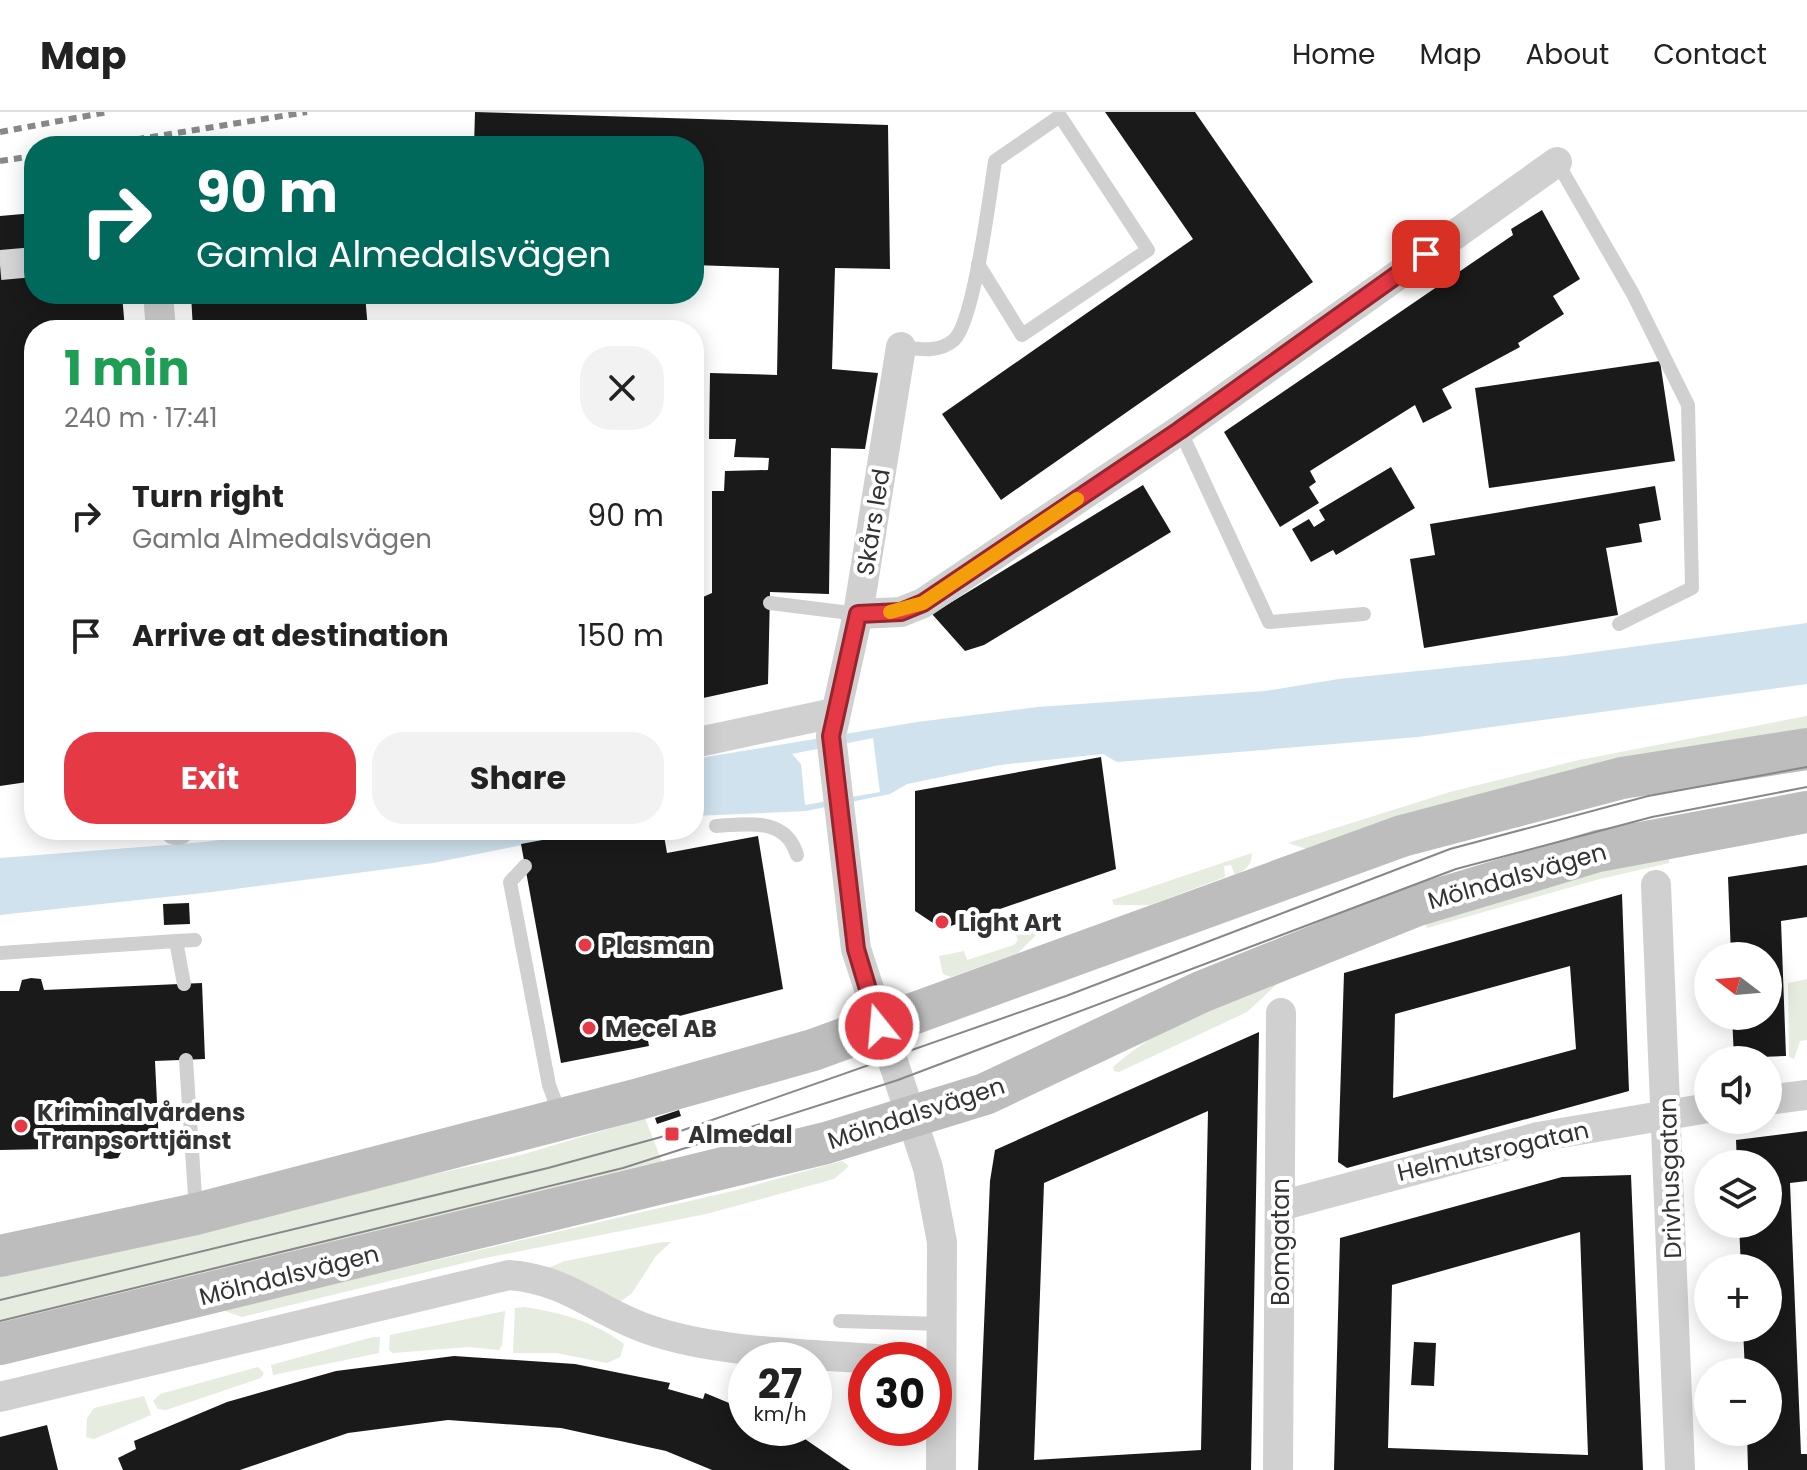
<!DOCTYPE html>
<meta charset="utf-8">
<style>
body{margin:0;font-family:Poppins,sans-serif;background:#f2f2f2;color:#222;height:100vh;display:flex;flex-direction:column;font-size:30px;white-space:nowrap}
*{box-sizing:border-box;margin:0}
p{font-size:26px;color:#767676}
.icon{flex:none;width:44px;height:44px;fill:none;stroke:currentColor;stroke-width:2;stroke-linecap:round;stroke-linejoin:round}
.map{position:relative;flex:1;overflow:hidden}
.side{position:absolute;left:24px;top:208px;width:680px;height:520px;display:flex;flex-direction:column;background:#fff;border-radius:32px;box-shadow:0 4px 20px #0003}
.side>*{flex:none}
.hud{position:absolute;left:24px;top:24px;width:680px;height:168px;border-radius:32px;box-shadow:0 4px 20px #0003;background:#00695c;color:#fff;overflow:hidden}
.needle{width:52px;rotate:286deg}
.tools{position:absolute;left:1694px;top:830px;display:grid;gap:16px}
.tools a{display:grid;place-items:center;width:88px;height:88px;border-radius:50%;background:#fff;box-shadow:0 4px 20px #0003;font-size:40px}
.speed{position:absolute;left:728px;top:1230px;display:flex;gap:16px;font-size:40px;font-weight:700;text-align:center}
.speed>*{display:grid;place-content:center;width:104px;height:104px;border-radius:50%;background:#fff;box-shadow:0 4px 20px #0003;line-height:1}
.speed small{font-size:20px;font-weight:400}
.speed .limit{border:12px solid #d22;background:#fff;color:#111}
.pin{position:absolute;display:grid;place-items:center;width:68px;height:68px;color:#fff;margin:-34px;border-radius:16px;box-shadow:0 4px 12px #0006}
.me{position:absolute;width:88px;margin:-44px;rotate:343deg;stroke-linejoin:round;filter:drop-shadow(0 0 6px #0008)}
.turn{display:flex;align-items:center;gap:28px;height:168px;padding:0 40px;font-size:36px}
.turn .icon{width:104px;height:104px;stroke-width:2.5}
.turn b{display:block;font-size:56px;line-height:68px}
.round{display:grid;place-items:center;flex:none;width:84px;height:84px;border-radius:32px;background:#f2f2f2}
.headline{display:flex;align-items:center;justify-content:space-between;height:136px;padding:0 40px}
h1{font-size:48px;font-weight:700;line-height:60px;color:#1e9e55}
.cta{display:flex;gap:16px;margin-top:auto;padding:16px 40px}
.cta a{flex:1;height:92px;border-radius:32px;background:#e63946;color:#fff;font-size:32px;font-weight:700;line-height:92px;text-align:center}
.cta a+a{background:#f2f2f2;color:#222}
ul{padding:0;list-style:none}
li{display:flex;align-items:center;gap:24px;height:120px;padding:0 40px}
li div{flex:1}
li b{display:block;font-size:30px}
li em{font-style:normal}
header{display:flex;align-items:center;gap:48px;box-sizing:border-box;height:112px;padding:0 40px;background:#fff;border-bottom:2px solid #e0e0e0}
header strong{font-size:38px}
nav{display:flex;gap:44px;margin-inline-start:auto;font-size:28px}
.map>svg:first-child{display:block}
.green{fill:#e6ecdf}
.water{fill:#cfe2ee}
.pier{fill:#fff}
.building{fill:#1a1a1a;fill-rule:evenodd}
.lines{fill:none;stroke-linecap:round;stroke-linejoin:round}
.minor-tunnel{stroke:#d6d6d6;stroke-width:30;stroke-dasharray:30 15;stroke-linecap:butt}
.service{stroke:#d0d0d0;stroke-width:14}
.minor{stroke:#d0d0d0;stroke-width:30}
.secondary{stroke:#bdbdbd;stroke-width:42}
.tram{stroke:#888;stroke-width:2}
.rail{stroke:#888;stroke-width:6;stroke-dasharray:8 6;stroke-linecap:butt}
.route-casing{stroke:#96252e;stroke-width:20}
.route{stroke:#e63946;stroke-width:14}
.slow{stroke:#f59e0b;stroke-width:14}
.poi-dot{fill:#e63946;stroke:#fff;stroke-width:3}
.labels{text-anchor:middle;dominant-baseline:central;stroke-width:8;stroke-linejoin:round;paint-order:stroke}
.street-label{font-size:24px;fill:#333;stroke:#fff}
.poi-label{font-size:24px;font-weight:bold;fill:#333;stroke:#fff;text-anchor:start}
</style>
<header>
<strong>Map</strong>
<nav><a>Home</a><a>Map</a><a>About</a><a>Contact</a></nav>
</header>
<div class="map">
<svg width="1807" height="1358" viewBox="0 0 1807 1358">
<rect width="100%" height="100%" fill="#fff"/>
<!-- green -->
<path class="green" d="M1807,604V616L1746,626L1307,737L1288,731L1450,680L1579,648Z
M1252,741C1252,753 1245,759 1235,763L1231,753L1224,754L1225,765L1150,793H1114L1112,788Z
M1669,744V751L1596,768L1427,816L1424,809L1578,762Z
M1038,812L1039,820L1018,841L951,865L943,862L939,844L964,839L967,848L1014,833L1018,828L1015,820Z
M1807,867V928L1800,929L1794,947L1789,945L1788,871Z
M1277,872L1247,900L1119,960L1114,959L1113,955C1158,914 1220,893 1277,872Z
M645,1006L664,1055L0,1217V1158L521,1043Z
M842,1049L849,1054L834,1067L706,1102L480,1147L242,1205L222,1198L737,1078Z
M663,1130H671L656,1144L632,1181L620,1190L548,1156L565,1149Z
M524,1195C562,1201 593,1209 624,1232L620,1245L607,1251L556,1241H513L515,1196Z
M505,1199L502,1233L499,1238L469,1235L393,1241L389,1238L390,1223Z
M373,1225H380L379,1241L273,1263L271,1253Z
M258,1255L264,1261L261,1266L166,1298L158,1297L153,1289L160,1282Z
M144,1284L151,1303L94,1327L86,1325L87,1306L94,1296Z"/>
<!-- water -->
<path class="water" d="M1807,511V572L1418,625L1117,650L1103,642L1000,653L907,672L890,682L806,699L694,704V647L917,610L1038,595L1265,579L1339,567L1565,544Z
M287,718H596L433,751L212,780L0,803V746L205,730Z"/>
<!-- pier -->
<path class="pier" d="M873,626L880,680L805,693L801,652L792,642Z"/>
<!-- building -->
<path class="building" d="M475,0L888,13L890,157L835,156L832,257L878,261L865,337L831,336L829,482L770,480L768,572L694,588V489L712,481V379H724L725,359L768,358L769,346L734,345L736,327H709L710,261L777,263L779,156L694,153V34H474Z
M1105,0H1195L1313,170L1001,388L942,302L1193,127Z
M1542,98L1580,167L1553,184L1564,202L1518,231L1520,235L1442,277L1452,296L1423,311L1415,293L1310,359L1316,370L1309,375L1319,391L1280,415L1224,320L1513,123L1511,117Z
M34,101V182H122L125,218H34V669L0,674V104Z
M191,182H365L368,218H193Z
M1660,249L1675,349L1489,376L1475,276Z
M1391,355L1415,396L1336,443L1333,438L1311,450L1292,417L1309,407L1314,415L1325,408L1319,398Z
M1143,373L1171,420L984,533L965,539L932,502Z
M1655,374L1661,408L1639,412L1642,430L1606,436L1618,503L1424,536L1410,447L1435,443L1430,412Z
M1101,645L1116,757L942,817L915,799V679Z
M596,718H663L667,741L758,724L783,877L645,913L649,934L561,951L521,732Z
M1807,753V805L1781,809L1786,944L1734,946L1732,904H1768V844H1731L1728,765Z
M1622,782L1629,979L1347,1056L1338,1050L1344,861ZM1570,854L1576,937L1393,986L1395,902Z
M189,791L190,812L164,813L163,792Z
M31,866L41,867L44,878L202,871L205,947L155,949L159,1033L124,1035L118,1046L110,1047L103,1046L99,1036L0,1038V879H19L22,868Z
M1259,920L1251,1358H978L990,1069L995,1038ZM1208,999L1201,1338L1034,1348L1044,1071Z
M679,998L681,1004L657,1012L655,1006Z
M1807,1019V1069L1790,1071L1801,1342H1807V1358H1748L1747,1320H1768V1260H1745L1743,1216H1768V1156H1741L1739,1112H1768V1052H1737L1736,1028Z
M1631,1063L1643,1358H1334L1340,1126L1562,1065ZM1580,1120L1588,1343L1388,1336L1392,1173Z
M1414,1230L1436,1231L1434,1274L1411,1273Z
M454,1244L575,1252L670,1271L668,1277L703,1287L705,1281L746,1298V1316H789L850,1358H712L666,1339L561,1316L448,1308L348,1321L240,1358H123L118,1346L136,1337L134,1329L227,1290L336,1259Z
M47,1313L58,1358H0V1325Z"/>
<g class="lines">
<!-- minor-tunnel -->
<path class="minor-tunnel" d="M0,153L34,150"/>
<!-- service -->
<path class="service" d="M1557,50L1633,182L1688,293L1692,476L1619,512
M901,235C919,237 939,241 954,228C974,210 990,82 995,49L1060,4L1148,138L1022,223L978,152
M1180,318L1269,510L1364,502
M770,491L858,502
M716,714C748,712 786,705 797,743
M525,754L510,770L549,973L561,1005
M176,829L195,828
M0,841L176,829L184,872
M186,948L196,1099
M840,1209L942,1212"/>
<!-- minor -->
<path class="minor" d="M158,182L161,218
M901,235L858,502L831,624L856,837L928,1056L942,1130L941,1358
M858,502L901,500L923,491L1180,318L1557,50
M694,631L834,601
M175,718H179
M1656,773L1680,1358
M1768,988L1807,983
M1280,1094L1538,1025L1708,996
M0,1285L509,1163C570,1168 596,1200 650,1218C720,1242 814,1242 888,1248
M1278,1358L1281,901"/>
<!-- secondary -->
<path class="secondary" d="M0,1144L196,1102L639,987L813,938L1402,724L1622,666L1807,637
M0,1232L826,1031L985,982L1201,880L1415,794L1598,739L1807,700"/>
<!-- tram -->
<path class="tram" d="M0,1188L548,1056L672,1022L1066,884L1450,737L1648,684L1807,655
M0,1209L623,1056L898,968L1456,757L1652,705L1807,675"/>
<!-- rail -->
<path class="rail" d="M0,20L108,0
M95,34L307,0
M0,49L34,44"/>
</g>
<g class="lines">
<defs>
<path id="route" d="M879,914L856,837L831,624L858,502L901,500L923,491L1180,318L1426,142"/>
</defs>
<!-- route casing -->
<use href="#route" class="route-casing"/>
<!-- route -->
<use href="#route" class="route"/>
<!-- slow -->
<path class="slow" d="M890,500L923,491L1077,387"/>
</g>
<!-- markers -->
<g class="poi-dot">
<circle cx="942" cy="810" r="8"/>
<circle cx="585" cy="833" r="8"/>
<circle cx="589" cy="916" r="8"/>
<circle cx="21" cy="1014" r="8"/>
<rect x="664" y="1014" width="16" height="16" rx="4"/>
</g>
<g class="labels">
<!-- street labels -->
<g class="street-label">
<text transform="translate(873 410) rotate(-81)">Skårs led</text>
<text transform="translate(1517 764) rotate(-16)">Mölndalsvägen</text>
<text transform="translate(916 1001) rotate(-18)">Mölndalsvägen</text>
<text transform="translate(1493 1039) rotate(-13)">Helmutsrogatan</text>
<text transform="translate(1670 1066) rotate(-92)">Drivhusgatan</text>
<text transform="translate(1280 1130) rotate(-90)">Bomgatan</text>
<text transform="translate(289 1163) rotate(-14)">Mölndalsvägen</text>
</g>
<!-- poi labels -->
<g class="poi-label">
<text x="958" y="810">Light Art</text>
<text x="601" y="833">Plasman</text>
<text x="605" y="916">Mecel AB</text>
<text x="37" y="1000">Kriminalvårdens<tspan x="37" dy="28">Tranpsorttjänst</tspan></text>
<text x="688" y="1022">Almedal</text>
</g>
</g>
</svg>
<div class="tools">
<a><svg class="needle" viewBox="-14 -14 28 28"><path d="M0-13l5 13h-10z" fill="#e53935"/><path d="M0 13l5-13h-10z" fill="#767676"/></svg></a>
<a><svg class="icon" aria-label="sound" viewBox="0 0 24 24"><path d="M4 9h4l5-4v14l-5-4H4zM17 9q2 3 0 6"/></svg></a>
<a><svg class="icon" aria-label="layers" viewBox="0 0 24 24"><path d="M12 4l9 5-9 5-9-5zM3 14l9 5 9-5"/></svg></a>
<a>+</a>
<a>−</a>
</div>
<div class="speed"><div>27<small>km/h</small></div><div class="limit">30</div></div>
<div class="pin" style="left:1426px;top:142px;background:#d93025"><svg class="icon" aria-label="arrive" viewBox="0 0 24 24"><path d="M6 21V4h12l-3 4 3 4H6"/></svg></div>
<svg class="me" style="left:879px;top:914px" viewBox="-20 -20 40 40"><circle r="17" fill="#e63946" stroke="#fff" stroke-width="3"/><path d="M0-11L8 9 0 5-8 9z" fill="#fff"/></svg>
<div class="hud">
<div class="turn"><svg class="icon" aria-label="right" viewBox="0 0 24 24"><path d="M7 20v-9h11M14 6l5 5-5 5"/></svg><div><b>90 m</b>Gamla Almedalsvägen</div></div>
</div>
<section class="side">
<div class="headline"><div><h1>1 min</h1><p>240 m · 17:41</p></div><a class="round"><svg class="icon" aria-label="close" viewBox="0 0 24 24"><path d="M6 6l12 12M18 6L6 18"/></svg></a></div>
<ul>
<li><svg class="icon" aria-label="right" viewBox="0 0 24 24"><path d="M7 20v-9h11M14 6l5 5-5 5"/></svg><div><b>Turn right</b><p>Gamla Almedalsvägen</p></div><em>90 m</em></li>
<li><svg class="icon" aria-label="arrive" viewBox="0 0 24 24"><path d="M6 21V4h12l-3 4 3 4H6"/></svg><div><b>Arrive at destination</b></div><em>150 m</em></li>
</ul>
<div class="cta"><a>Exit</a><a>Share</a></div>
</section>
</div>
